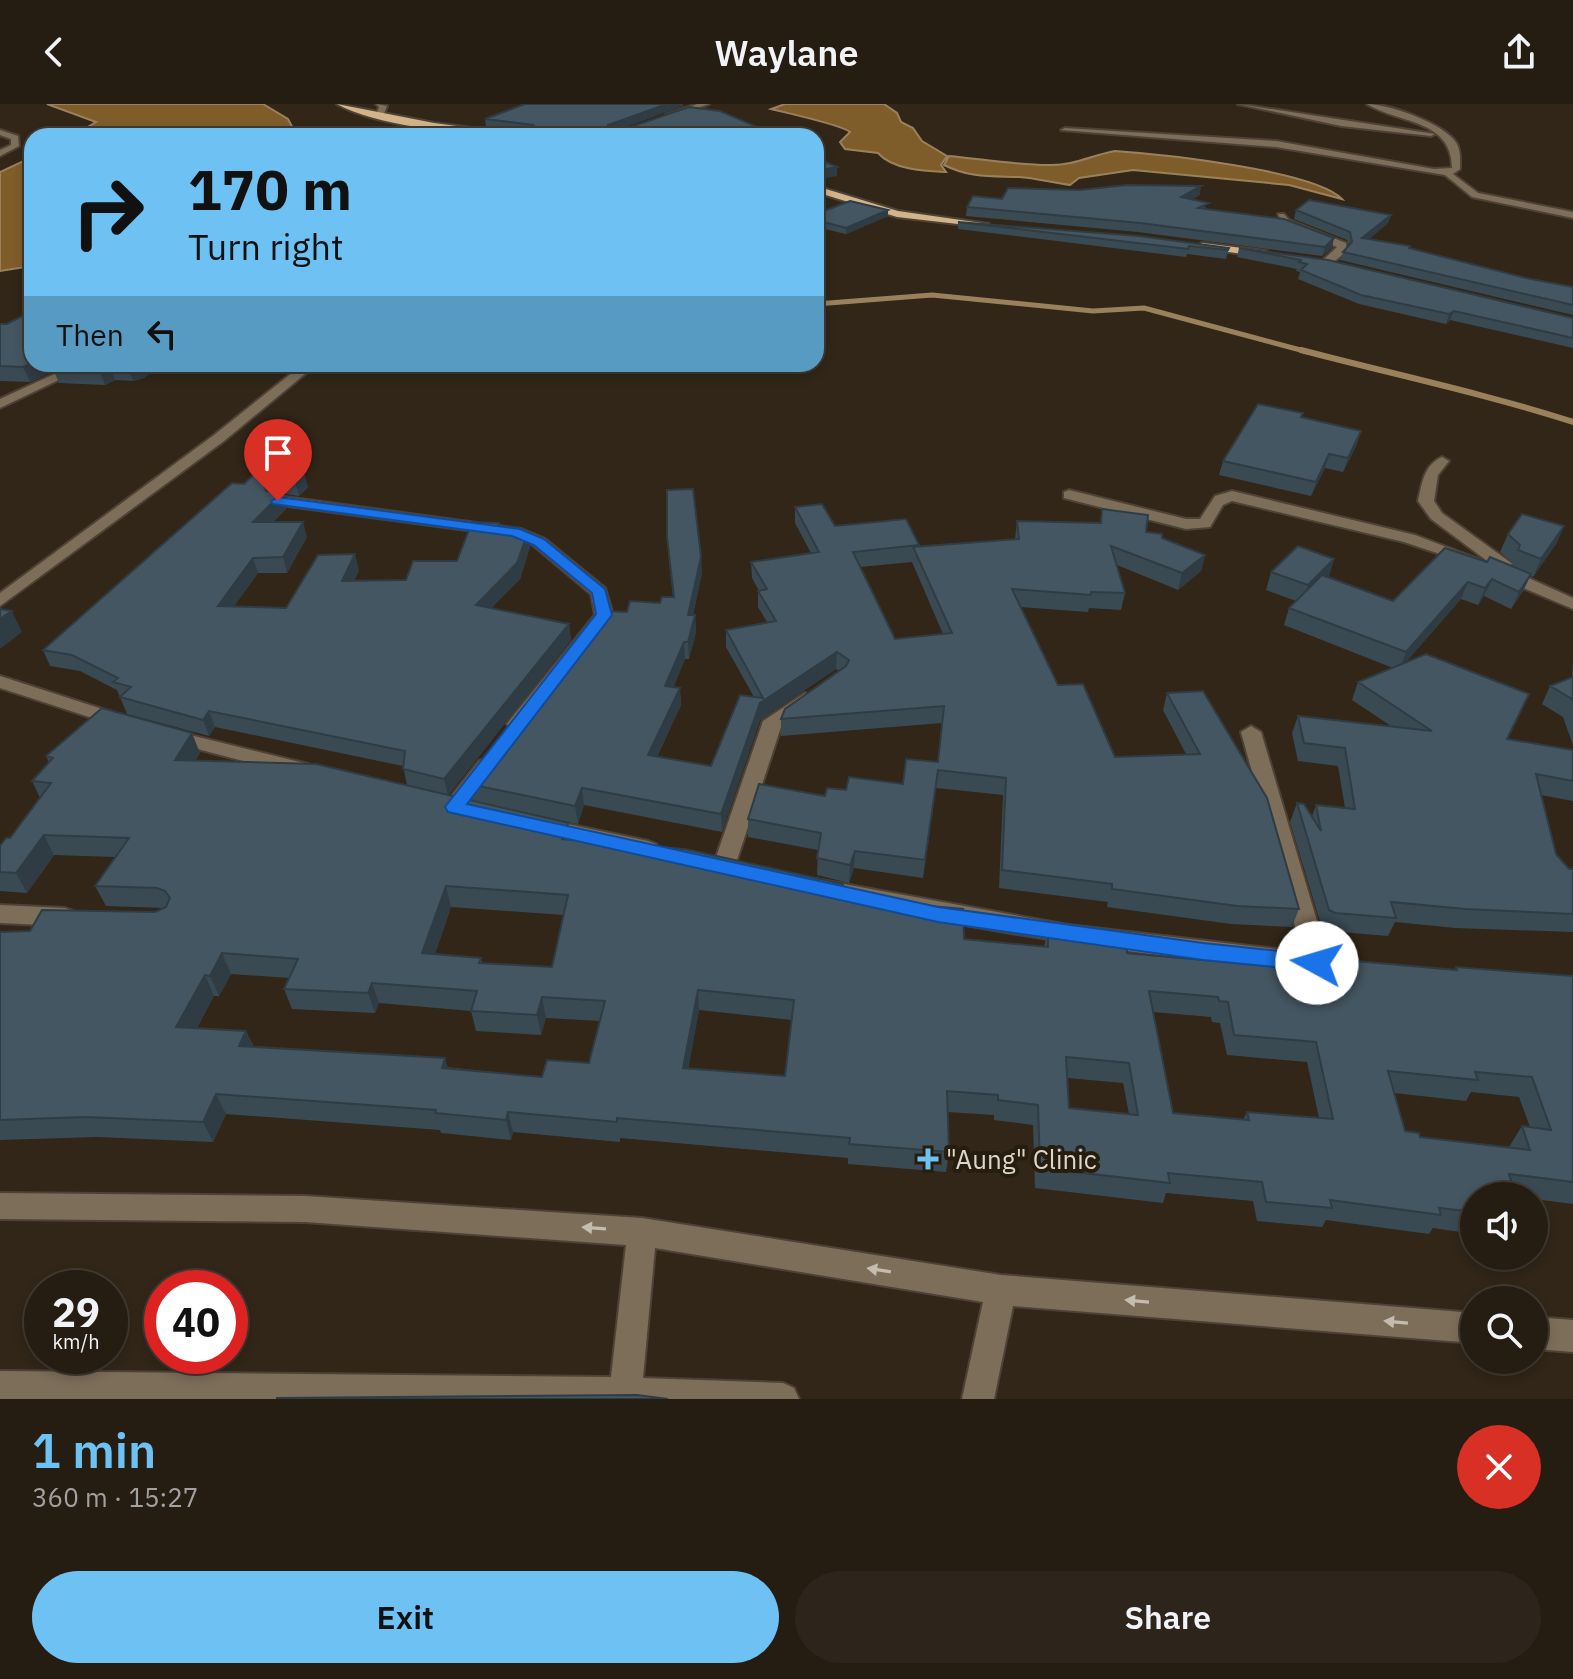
<!DOCTYPE html>
<meta charset="utf-8">
<style>
body{margin:0;font-family:"IBM Plex Sans",sans-serif;background:#2d251b;color:#f1f3f6;height:100vh;display:flex;flex-direction:column;font-size:30px;white-space:nowrap}
*{box-sizing:border-box;margin:0}
p{font-size:26px;color:#a3a19f}
.icon{flex:none;width:44px;height:44px;fill:none;stroke:currentColor;stroke-width:2;stroke-linecap:round;stroke-linejoin:round}
.map{position:relative;height:1295px;overflow:hidden}
.drawer{display:flex;flex-direction:column;background:#251c12;flex:1}
.drawer>*{flex:none}
.top-card{position:absolute;left:24px;top:24px;width:800px;height:244px;border-radius:24px;box-shadow:0 4px 12px #0003,0 0 0 2px #423a32;background:#6dc2f3;color:#111;overflow:hidden}
.controls{position:absolute;left:1460px;top:1078px;display:grid;gap:16px}
.controls a{display:grid;place-items:center;width:88px;height:88px;border-radius:50%;background:#251c12;box-shadow:0 4px 12px #0003,0 0 0 2px #423a32;font-size:40px}
.speed{position:absolute;left:24px;top:1166px;display:flex;gap:16px;font-size:40px;font-weight:700;text-align:center}
.speed>*{display:grid;place-content:center;width:104px;height:104px;border-radius:50%;background:#251c12;box-shadow:0 4px 12px #0003,0 0 0 2px #423a32;line-height:1}
.speed small{font-size:20px;font-weight:400}
.speed .limit{border:12px solid #d22;background:#fff;color:#111}
.pin{position:absolute;display:grid;place-items:center;width:68px;height:68px;color:#fff;margin:-82px -34px;border-radius:50% 50% 50% 0;rotate:-45deg;box-shadow:0 0 8px #0007}
.pin .icon{rotate:45deg}
.me{position:absolute;width:88px;margin:-44px;rotate:276deg;stroke-linejoin:round;filter:drop-shadow(0 0 6px #0008)}
.turn{display:flex;align-items:center;gap:28px;height:168px;padding:0 32px;font-size:36px}
.turn .icon{width:104px;height:104px;stroke-width:2.5}
.turn b{display:block;font-size:56px;line-height:68px}
.then{display:flex;align-items:center;height:76px;padding:0 32px;background:#0003;gap:16px;font-size:30px}
.round{display:grid;place-items:center;flex:none;width:84px;height:84px;border-radius:42px;background:#2d251b}
.overview{display:flex;align-items:center;justify-content:space-between;height:136px;padding:0 32px}
h1{font-size:48px;font-weight:600;line-height:60px;color:#6dc2f3}
.cta{display:flex;gap:16px;margin-top:auto;padding:16px 32px}
.cta a{flex:1;height:92px;border-radius:48px;background:#6dc2f3;color:#111;font-size:32px;font-weight:600;line-height:92px;text-align:center}
.cta a+a{background:#2d251b;color:#f1f3f6}
header{display:flex;justify-content:space-between;align-items:center;height:104px;padding:0 32px;background:#251c12;font-size:36px;font-weight:600}
.map>svg:first-child{display:block}
.water{fill:#7e5d2b;stroke:#9a815c;stroke-width:2}
.lines{fill:none;stroke-linecap:round;stroke-linejoin:round}
.stream-far1{stroke:#9a815c;stroke-width:5}
.stream{stroke:#9a815c;stroke-width:6}
.minor-casing{stroke:#4d4235;stroke-width:4}
.major-casing{stroke:#4d4235;stroke-width:4}
.minor{fill:#7d6e5a;fill-rule:evenodd}
.major{fill:#d3b48a;fill-rule:evenodd}
.wall{fill:#3a4a53;fill-rule:evenodd}
.shaded-wall{fill:#303c44}
.building{fill:#445661;stroke:#303c44;stroke-width:2;fill-rule:evenodd}
.oneway{fill:#c5bcb0}
.route{fill:#1a73e8;stroke:#114b97;stroke-width:2}
.poi-dot{fill:#6dc2f3;stroke:#271d0e;stroke-width:3}
.labels{text-anchor:middle;dominant-baseline:central;stroke-width:8;stroke-linejoin:round;paint-order:stroke}
.near-poi-label{font-size:26px;fill:#ddd6cd;stroke:#271d0e;text-anchor:start}
</style>
<header><svg class="icon" aria-label="back" viewBox="0 0 24 24"><path d="M15 5l-7 7 7 7"/></svg>Waylane<svg class="icon" aria-label="share" viewBox="0 0 24 24"><path d="M12 15V3M7 8l5-5 5 5M5 13v7h14v-7"/></svg></header>
<div class="map">
<svg width="1573" height="1295" viewBox="0 0 1573 1295">
<rect width="100%" height="100%" fill="#312618"/>
<!-- water -->
<path class="water" d="M47,0H263L288,15L297,32H73L96,18Z
M785,0H884L897,9L901,18L913,24L922,37L947,52L941,61L946,68C925,67 893,66 878,49L845,45L840,38L850,28C842,21 787,9 771,5Z
M1115,47C1159,50 1314,66 1342,95L1289,81L1133,66L1079,74L1070,81C1053,79 1036,74 1019,73C990,72 970,74 944,61L949,52C982,55 1016,61 1049,61C1073,62 1092,51 1115,47Z
M32,53V162L0,167V68Z"/>
<g class="lines">
<!-- stream-far1 -->
<path class="stream-far1" d="M816,200L932,191L1093,207L1144,204L1308,248"/>
<!-- stream -->
<path class="stream" d="M1301,246C1392,270 1483,289 1573,318"/>
<defs>
<path id="minor" d="M376,0L387,2L382,15L375,13L379,3Z
M697,0H709L673,13L666,11Z
M1238,0L1435,30L1431,32L1341,22Z
M1367,0C1389,0 1446,20 1457,40C1461,48 1460,57 1460,65L1453,70L1478,89L1573,108V114L1472,93L1445,71L1276,43L1061,26L1065,24L1276,37L1434,65L1452,64C1452,15 1399,20 1367,0Z
M0,26L18,32L19,42L0,52V46L11,41V35L0,31Z
M1278,110H1284L1289,116L1346,139L1347,147L1330,161H1322V157L1337,143L1283,120Z
M76,260H92L0,304V295Z
M303,260H317L224,337L0,502V489L214,331Z
M1442,353L1449,357L1438,371L1434,397L1442,409L1521,466L1522,471L1573,494V505L1497,473L1495,469L1498,465L1431,415L1418,397C1422,379 1424,361 1442,353Z
M1069,386L1186,415H1200L1215,392L1232,387L1415,431L1478,455L1470,460L1404,438L1232,397L1223,401L1210,423L1186,425L1064,394V388Z
M278,392L521,425L545,435L605,484L613,511L524,624H510L507,620L510,616L595,511L591,490L533,441L512,432L273,400L270,397Z
M0,572L127,613L130,617L120,623L0,584Z
M805,589L814,595L782,620L735,762L732,768H716L713,762L763,617Z
M1251,622L1261,628L1327,851L1334,859L1331,866C1307,873 1259,863 1233,860C1093,845 954,821 816,791L808,789L805,783L808,777L816,775L1068,821L1302,848L1241,628Z
M170,626L308,660L311,665L301,672L163,636L160,632L163,628Z
M486,655L496,662L493,667L461,708H447L443,703L447,698L479,657Z
M543,715L648,737L656,740L659,745L656,750L648,753L535,727L532,722L535,717Z
M0,801L65,804L73,807L77,813L73,819L65,822L0,819Z
M0,1089L305,1092L642,1114L1001,1171L1474,1209V1239L1013,1202L994,1295H962L983,1198L655,1144L643,1274L783,1279L794,1284L799,1295H0V1267L611,1273L626,1141L305,1118L0,1115Z
M1534,1213L1573,1216V1248L1534,1245Z"/>
<path id="major" d="M337,0L434,19L534,32C482,32 382,25 337,0Z
M816,82L898,107L989,120L984,123L897,113L816,88Z
M1202,139L1266,147L1271,150L1266,153L1198,144L1197,142Z"/>
</defs>
<!-- minor casing -->
<use href="#minor" class="minor-casing"/>
<!-- major casing -->
<use href="#major" class="major-casing"/>
<!-- minor -->
<use href="#minor" class="minor"/>
<!-- major -->
<use href="#major" class="major"/>
</g>
<!-- wall -->
<path class="wall" d="M525,0H683V2L617,26L778,32H460L458,25L511,26L486,23L485,15Z
M1200,91L1192,95L1208,105L1332,144L1322,152L1138,128L966,112L967,103L1002,95Z
M888,106V112L846,130L816,123V110Z
M1296,106L1391,111L1388,119L1369,135L1410,144L1526,174L1573,183V211L1340,156L1343,148L1349,142L1347,136L1294,115Z
M958,118L1229,144L1226,155L1187,150L1186,153L958,125Z
M1239,144L1328,156L1573,214V244L1450,216L1446,220L1359,200L1298,175L1300,168L1296,167L1297,165L1237,153Z
M0,220H7L32,260H161L144,274L133,277L115,276L105,281L59,279L54,267L30,278L0,277Z
M1302,313L1361,327L1356,342L1343,368L1325,364L1311,392L1219,371L1223,357Z
M260,364L308,383L299,392L278,389L286,405L273,418L307,433L287,469H258L234,502L286,504L359,466L354,477L406,476L457,457L500,422L530,443L520,475L491,504L569,520L571,536L448,691L473,697L469,680L597,525L627,508L660,499L673,493L668,449L702,469L693,511H695L696,528L689,555H685L673,583L680,584L681,601L657,653L711,662L754,593L726,543V526L767,518L758,503V487H759L752,474L751,458L811,449L795,419V403L835,422L919,441V443L1015,435L1017,417L1100,419L1102,405L1146,428L1205,451L1201,467L1178,486L1117,461L1125,489L1121,506L1089,504L1088,508L1020,503L1058,581L1115,653L1186,650L1163,606L1167,589L1299,805L1292,823L1231,820L1107,803L1108,798L999,784L1003,691L936,684L923,774L854,764L849,779L817,771L818,746L748,733V715L846,686L903,680L938,658L942,619L781,632V615L839,567L836,565L760,616L722,728L584,701L578,720L478,698L568,719L570,735L843,780L842,794L964,835L1044,843L1048,822L1127,849L1295,864L1299,852L1455,866L1456,863L1573,872V1100L1534,1095V1092H1474V1130L1433,1124L1429,1130L1326,1116L1322,1123L1257,1117L1253,1097L1166,1089L1163,1099L1035,1084L1033,1021L994,1016V1011L947,1008L949,1048L946,1068L848,1060V1054L620,1034V1038L513,1028L511,1036L441,1029L440,1026L226,1010L213,1038L98,1033L0,1036V828L30,827L155,808L164,804L106,802L95,782L115,753L54,751L27,789L0,787V742L10,734L40,694L32,677L49,658L46,652L200,649L195,657L407,681L403,662L215,623L209,632L127,610L117,586L80,567L50,562L43,546L244,380ZM912,458L943,530L895,535L860,463ZM451,803L564,811L552,863L482,859L481,854L435,850ZM231,870L289,874L284,885L292,905L375,909L379,899L471,907L476,927L541,931L546,914L600,917L589,959L542,973L254,943L246,927L197,924L214,892H219ZM699,906L792,916L785,972L688,964ZM1153,908L1211,913L1212,918L1220,919L1227,951L1307,958L1319,1014L1247,1008L1243,1016L1173,1009ZM1068,974L1123,979L1129,1010L1069,1004ZM1471,988L1519,993L1530,1023L1522,1022L1509,1043L1420,1033L1405,1027L1394,989L1466,997Z
M1564,422L1556,440L1533,473L1530,472L1523,487L1511,505L1484,492L1478,501L1461,495L1406,558L1507,635L1573,646V697L1541,691L1556,750L1569,765H1573V828L1455,824L1395,818L1388,832L1327,827L1322,824L1290,718L1297,699L1312,712L1316,701L1345,704L1338,662L1298,657L1292,629L1298,612L1391,622L1352,596L1358,578L1393,564L1284,521L1289,504L1296,497L1266,486L1271,468L1334,455L1328,473L1393,497L1487,458L1511,462L1512,458L1500,448L1508,430Z
M1573,554V641L1563,613L1542,600L1550,582L1572,573Z"/>
<!-- shaded-wall -->
<path class="shaded-wall" d="M667,0H683V2L609,29L607,26L608,21Z
M837,63V72L816,76V67Z
M1201,82L1200,91L1180,102L1181,93Z
M888,106V112L846,130V124Z
M1391,111L1388,119L1360,143L1362,134Z
M1334,134L1332,144L1322,152L1325,143Z
M1454,207L1450,216L1446,220L1449,210Z
M32,259V260H69L53,264L54,267L30,278L23,263Z
M109,260L115,276L105,281L99,265Z
M132,260H161L144,274L133,277L128,261Z
M1361,327L1356,342L1343,368L1348,354Z
M1329,350L1325,364L1311,392L1316,378Z
M304,368L308,383L299,392L295,377Z
M274,374L278,389L268,394L264,380Z
M281,390L286,405L258,433L253,418Z
M303,418L307,433L287,469L283,453Z
M1564,422L1556,440L1533,473L1541,455Z
M528,428L530,443L520,475L479,517L476,501Z
M355,450L359,466L346,492L342,477Z
M1205,451L1201,467L1178,486L1182,469Z
M701,453L702,469L689,528L688,511Z
M253,454L258,469L223,518L218,502Z
M1334,455L1329,473L1302,499L1308,481Z
M1531,470L1523,487L1511,505L1519,488Z
M1492,475L1484,492L1478,501L1485,484Z
M1468,478L1461,495L1399,566L1406,548Z
M12,507L22,528L0,545V515Z
M695,511L696,528L689,555L688,538Z
M569,520L571,536L448,692L444,675Z
M684,538L685,555L667,600L665,582Z
M837,548L836,565L760,616L722,728L721,710L760,599Z
M680,584L681,601L649,669L648,651Z
M209,607L215,623L209,632L203,616Z
M192,629L200,649L184,676L175,656Z
M938,666L936,684L923,774L925,756Z
M582,684L584,701L578,720L575,702Z
M568,719L571,739L562,735Z
M44,731L54,751L27,789L16,769Z
M855,747L854,764L849,779L850,761Z
M446,782L451,803L428,870L422,849Z
M222,849L231,870L219,892L210,872Z
M205,871L214,892L186,943L176,923Z
M372,879L379,899L375,909L368,889Z
M698,886L699,906L685,984L683,964Z
M542,893L546,914L541,931L537,911Z
M246,927L256,947L239,942Z
M445,954L451,975L442,964Z
M216,990L226,1010L213,1038L203,1018Z
M508,1008L513,1028L511,1036L506,1016Z"/>
<!-- building -->
<path class="building" d="M525,0H667L608,21L607,26H622L689,3L720,7L778,32H527L458,25L533,27L536,24L533,21L485,15Z
M816,54L837,63L816,67Z
M1127,81L1201,82L1181,93L1209,99L1198,104L1284,115L1334,134L1325,143L1140,119L967,103L973,92L1002,95L1008,84L1080,86Z
M1309,96L1391,111L1362,134L1410,142L1409,144L1526,174L1573,183V201L1343,148L1352,138L1350,128L1296,106Z
M850,97L888,106L846,124L816,116V110Z
M958,118L1139,132L1229,144L1228,146L1189,142L1188,145Z
M1239,144L1328,156L1573,214V234L1454,207L1449,210L1361,191L1301,166L1307,160L1299,158L1301,156Z
M32,207V259L23,263L0,262V220H7Z
M60,260H132L128,261L109,260L99,265L53,264Z
M1258,300L1303,309L1301,313L1361,327L1348,354L1329,350L1316,378L1223,357Z
M260,364L304,368L295,377L274,374L264,380L266,387L281,390L253,418H303L283,453L253,454L218,502L286,504L318,451L355,450L342,477L406,476L413,457H457L472,418L499,419L498,422L515,423L528,428L517,459L476,501L569,520L444,675L403,665L405,647L209,607L203,616L120,593L131,583L113,578L118,574L72,551L43,546L232,379L244,380Z
M693,385L701,453L688,511H695L688,538H684L665,582L680,584L648,651L711,662L740,591L763,594L726,526L776,517L758,487L767,485L751,458L819,448L795,403L822,400L835,422L906,415L919,441L853,448L895,535L952,529L913,443L1019,435L1017,417L1101,419L1102,405L1148,411L1146,428L1162,430V434L1205,451L1182,469L1111,442L1125,489L1091,488V491L1012,485L1058,581L1083,580L1115,653L1200,650L1167,589L1203,587L1267,694L1299,805L1237,802L1112,785V780L1002,766L1006,674L938,666L925,756L855,747L850,761L817,754L821,729L748,715L759,680L825,692L827,684L846,686L849,673L903,680L906,655L938,658L944,602L781,615L785,605L846,562L849,556L837,548L760,599L721,710L582,684L575,702L469,680L592,524L597,525L605,507L627,508L630,497L660,499L662,493H674L667,433V386Z
M1522,410L1564,422L1541,455L1518,446L1520,441L1508,430Z
M1298,442L1334,455L1308,481L1271,468Z
M1445,444L1487,458L1490,453L1531,470L1519,488L1492,475L1485,484L1468,478L1406,548L1289,504L1322,471L1393,497Z
M0,505L12,507L0,515Z
M1426,550L1529,590L1507,635L1573,646V677L1536,670L1556,750L1569,765H1573V810L1465,805L1391,798L1396,814L1335,809L1329,806L1297,699L1304,700L1321,727L1316,701L1355,705L1345,644L1304,639L1298,612L1432,627L1358,578Z
M1573,573V597L1572,595L1550,582Z
M102,604L192,629L175,656L316,660L568,719L562,735L685,745L843,780L838,794L963,805L964,835L1048,843V822L1126,831L1127,849L1303,865L1299,852L1457,866L1456,863L1573,872V1078L1509,1070L1516,1092H1474V1108L1439,1104L1441,1111L1330,1096L1332,1104L1266,1098L1262,1078L1168,1069L1170,1079L1040,1064L1038,1001L998,996V991L947,987L949,1048L849,1040L850,1034L617,1014V1018L508,1008L506,1016L435,1009L436,1006L216,990L203,1018L85,1013L0,1016V828L30,827L42,806L155,808L166,803L170,794L165,787L157,784L95,782L129,734L44,731L16,769L0,768V742L6,734H10L51,679L32,677L53,654L46,652ZM446,782L568,791L552,863L479,859L481,854L422,849ZM222,849L298,855L284,885L368,889L372,879L477,887L471,907L537,911L542,893L605,897L589,959L547,956L542,973L442,964L445,954L239,942L246,927L176,923L205,871L210,872ZM698,886L794,896L785,972L683,964ZM1149,887L1218,893L1219,897L1228,898L1234,931L1316,938L1333,1015L1247,1008L1249,1016L1173,1009ZM1066,953L1129,959L1138,1011L1069,1004ZM1388,967L1478,976L1475,968L1532,973L1551,1026L1522,1022L1530,1046L1420,1033L1419,1029L1405,1027Z
M637,1291L668,1295H277V1294Z"/>
<!-- one-way arrows -->
<defs><path id="oneway-solid" d="M-6-.8H1V-3.2L6.5 0L1 3.2V.8H-6Z" transform="scale(2)"/></defs>
<g class="oneway">
<use href="#oneway-solid" transform="translate(594 1124) rotate(-176)"/>
<use href="#oneway-solid" transform="translate(879 1166) rotate(-171)"/>
<use href="#oneway-solid" transform="translate(1137 1197) rotate(-175)"/>
<use href="#oneway-solid" transform="translate(1396 1218) rotate(-175)"/>
</g>
<!-- route -->
<path class="route" d="M278,393L520,425L544,435L605,485L612,511L467,700L938,803L1203,839L1317,851L1325,853L1328,859L1325,865L1317,867L1203,856L938,818L448,708L445,703L448,699L596,510L592,489L534,441L512,432L273,400L271,397Z"/>
<!-- markers -->
<path class="poi-dot" d="M924 1043h8v8h8v8h-8v8h-8v-8h-8v-8h8z"/>
<g class="labels">
<!-- near-poi labels -->
<g class="near-poi-label">
<text x="946" y="1055">"Aung" Clinic</text>
</g>
</g>
</svg>
<div class="controls">
<a><svg class="icon" aria-label="sound" viewBox="0 0 24 24"><path d="M4 9h4l5-4v14l-5-4H4zM17 9q2 3 0 6"/></svg></a>
<a><svg class="icon" aria-label="search" viewBox="0 0 24 24"><circle cx="10" cy="10" r="6"/><path d="M15 15l6 6"/></svg></a>
</div>
<div class="speed"><div>29<small>km/h</small></div><div class="limit">40</div></div>
<div class="pin" style="left:278px;top:397px;background:#d93025"><svg class="icon" aria-label="arrive" viewBox="0 0 24 24"><path d="M6 21V4h12l-3 4 3 4H6"/></svg></div>
<svg class="me" style="left:1317px;top:859px" viewBox="-20 -20 40 40"><circle r="19" fill="#fff"/><path d="M0-13L10 11 0 6-10 11z" fill="#1a73e8"/></svg>
<div class="top-card">
<div class="turn"><svg class="icon" aria-label="right" viewBox="0 0 24 24"><path d="M7 20v-9h11M14 6l5 5-5 5"/></svg><div><b>170 m</b>Turn right</div></div>
<div class="then">Then<svg class="icon" aria-label="left" viewBox="0 0 24 24"><path d="M17 20v-9H6M10 6l-5 5 5 5"/></svg></div>
</div>
</div>
<section class="drawer">
<div class="overview"><div><h1>1 min</h1><p>360 m · 15:27</p></div><a class="round" style="background:#d93025;color:#fff"><svg class="icon" aria-label="close" viewBox="0 0 24 24"><path d="M6 6l12 12M18 6L6 18"/></svg></a></div>
<div class="cta"><a>Exit</a><a>Share</a></div>
</section>
